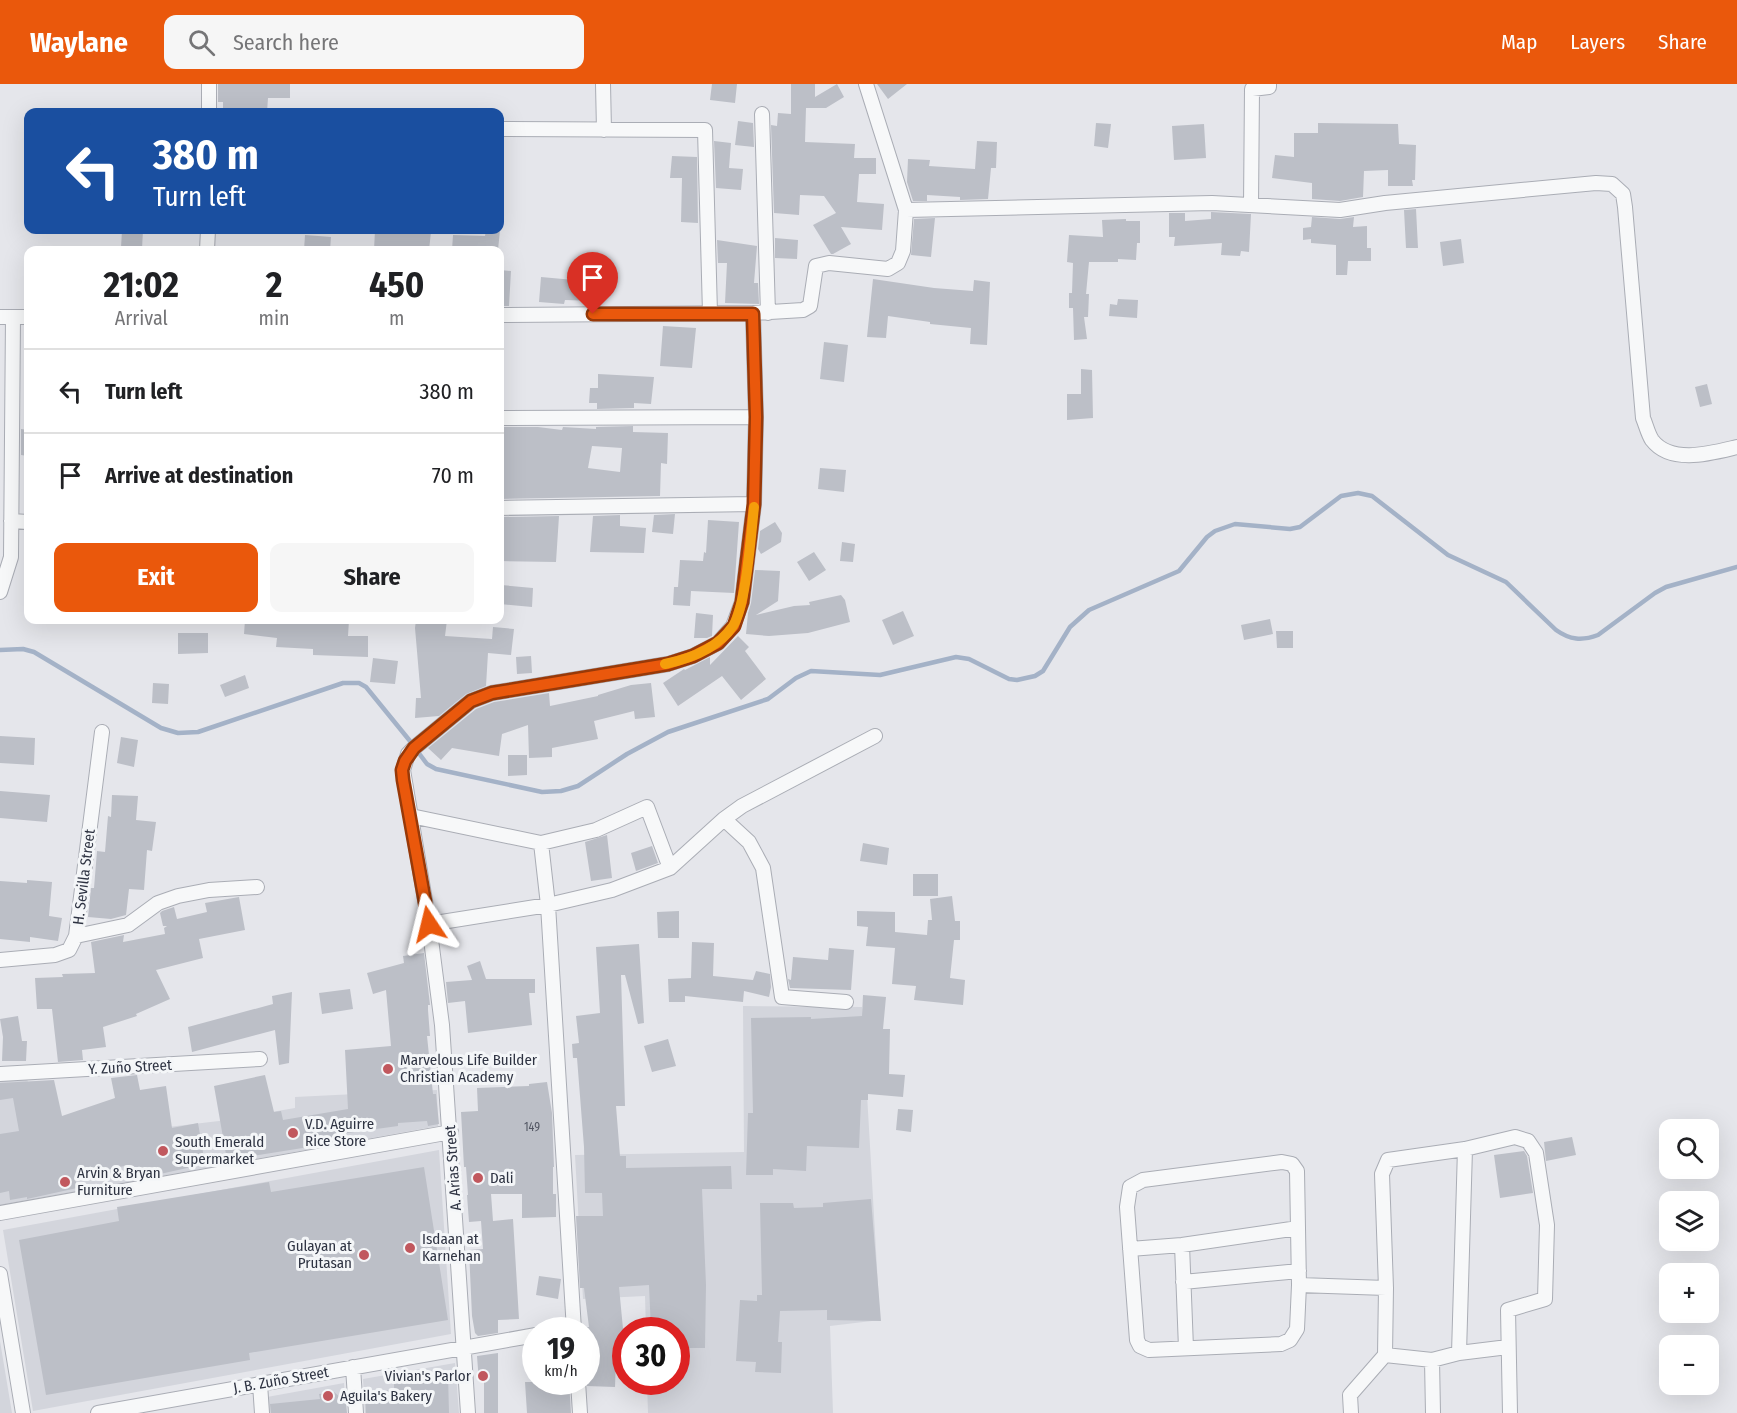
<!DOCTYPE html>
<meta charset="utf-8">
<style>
body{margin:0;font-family:"Fira Sans Condensed",sans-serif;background:#f6f6f6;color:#202124;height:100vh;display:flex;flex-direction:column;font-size:22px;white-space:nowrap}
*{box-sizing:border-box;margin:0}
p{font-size:20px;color:#757577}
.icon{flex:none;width:33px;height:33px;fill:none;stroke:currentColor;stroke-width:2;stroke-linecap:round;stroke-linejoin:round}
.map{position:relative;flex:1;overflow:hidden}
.sheet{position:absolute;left:24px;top:162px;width:480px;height:378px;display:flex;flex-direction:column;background:#fff;border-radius:12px;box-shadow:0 6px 24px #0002}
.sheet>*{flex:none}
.banner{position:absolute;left:24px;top:24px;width:480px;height:126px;border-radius:12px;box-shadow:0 6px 24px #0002;background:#1a4fa0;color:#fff;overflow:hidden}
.fabs{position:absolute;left:1659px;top:1035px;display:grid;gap:12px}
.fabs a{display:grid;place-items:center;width:60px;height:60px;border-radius:12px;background:#fff;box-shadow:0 6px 24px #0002;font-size:30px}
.speed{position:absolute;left:522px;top:1233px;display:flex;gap:12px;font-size:30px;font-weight:700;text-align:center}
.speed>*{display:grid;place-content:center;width:78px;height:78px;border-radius:50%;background:#fff;box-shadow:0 6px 24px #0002;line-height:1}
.speed small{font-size:15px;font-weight:400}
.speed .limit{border:9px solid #d22;background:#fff;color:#111}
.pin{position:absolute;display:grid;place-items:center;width:51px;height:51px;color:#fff;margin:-62px -26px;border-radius:50% 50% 50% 0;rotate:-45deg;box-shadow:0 0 6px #0007}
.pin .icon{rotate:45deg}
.me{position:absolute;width:66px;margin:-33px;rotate:350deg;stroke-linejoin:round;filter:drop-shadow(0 0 4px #0008)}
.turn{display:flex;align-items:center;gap:21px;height:126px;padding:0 30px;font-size:27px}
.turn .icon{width:78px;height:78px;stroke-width:2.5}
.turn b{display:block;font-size:42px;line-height:51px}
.eta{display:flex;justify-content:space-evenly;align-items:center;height:102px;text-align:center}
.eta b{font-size:36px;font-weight:700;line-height:42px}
.button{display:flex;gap:12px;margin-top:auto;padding:12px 30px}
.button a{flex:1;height:69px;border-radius:12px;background:#ea580c;color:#fff;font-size:24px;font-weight:700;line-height:69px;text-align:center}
.button a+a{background:#f6f6f6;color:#202124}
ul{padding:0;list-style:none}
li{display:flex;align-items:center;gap:18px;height:84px;padding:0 30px;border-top:2px solid #e0e0e0}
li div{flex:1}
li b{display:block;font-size:22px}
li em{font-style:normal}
header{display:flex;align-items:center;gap:36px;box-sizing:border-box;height:84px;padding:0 30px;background:#ea580c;color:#fff}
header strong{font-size:28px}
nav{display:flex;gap:33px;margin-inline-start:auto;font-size:21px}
.search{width:420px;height:54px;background:#f6f6f6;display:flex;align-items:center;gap:15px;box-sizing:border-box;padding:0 21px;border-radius:12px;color:#757577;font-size:22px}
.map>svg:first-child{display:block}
.built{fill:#d3d5dc}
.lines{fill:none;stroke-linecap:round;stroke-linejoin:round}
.stream{stroke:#a4b2c7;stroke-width:4.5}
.building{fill:#bcbfc7;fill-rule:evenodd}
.street-casing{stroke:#aaadb5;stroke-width:16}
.street{stroke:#f7f8f9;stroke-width:14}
.route-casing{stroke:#983908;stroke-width:15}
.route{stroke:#ea580c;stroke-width:10}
.slow{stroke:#f59e0b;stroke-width:10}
.poi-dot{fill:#c1585e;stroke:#f4f6f8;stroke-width:2}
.labels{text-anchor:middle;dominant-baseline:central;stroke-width:6;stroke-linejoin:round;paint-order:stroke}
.number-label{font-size:12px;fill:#525663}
.street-label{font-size:15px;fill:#2e3342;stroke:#f4f6f8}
.poi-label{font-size:15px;fill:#2e3342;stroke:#f4f6f8;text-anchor:start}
</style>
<header>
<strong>Waylane</strong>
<div class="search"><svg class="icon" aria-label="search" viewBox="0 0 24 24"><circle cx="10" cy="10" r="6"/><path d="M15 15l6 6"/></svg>Search here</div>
<nav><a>Map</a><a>Layers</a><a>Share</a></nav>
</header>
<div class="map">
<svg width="1737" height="1329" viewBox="0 0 1737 1329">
<rect width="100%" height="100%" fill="#e5e6eb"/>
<!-- built -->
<path class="built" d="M743,922L862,923L880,1236L830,1242L833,1329H648L647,1298H676V1246H646L645,1212L583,1215L575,1071L744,1068Z
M27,994L41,1058L219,1037L295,1024V1013L437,1006L438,1042L0,1121V996Z
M439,1066L451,1250L33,1327L3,1146Z
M0,1257L12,1329H0Z
M455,1279L459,1329H365L363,1295Z
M344,1299L346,1329H268L267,1313Z"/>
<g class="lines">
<!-- stream -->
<path class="stream" d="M0,566L23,565L34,568L161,644L178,649L198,648L343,599H359L366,603L410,657
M418,668L427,680L436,685L542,708L561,707L578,702L627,670L668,648L768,615L796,594L811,587L880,591L956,573L969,575L1009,595L1017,596L1035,592L1043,587L1070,543L1089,526L1179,487L1207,453L1215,447L1235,440L1290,445L1300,443L1341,412L1358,409L1372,412L1448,471L1506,498L1556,546C1570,556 1582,557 1598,551L1655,509L1666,503L1737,483"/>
</g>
<!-- building -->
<path class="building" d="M218,0H290V14H268L267,28H223V18H218Z
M712,0H737L735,19L710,16Z
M791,0H815V13L837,0L844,13L826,24H806L805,58L855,60L854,74H876V90H859L857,118L884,120L882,146L841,143L851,160L833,170H831L813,141L836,129L824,112L800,111L799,131L774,129L771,41L777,42L778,29L791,30Z
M877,0H907L888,15Z
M738,37L753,39L754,63L735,61Z
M1096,39L1111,40L1108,64L1094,62Z
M1318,39L1398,40L1399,60L1416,61L1415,96H1412L1413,102H1388V86L1364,87L1363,113L1340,117L1312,115V99L1272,94L1275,71L1294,73V49H1318Z
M1204,40L1206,74L1174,76L1172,42Z
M714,57L731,59L729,84L743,85L741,106L716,104Z
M977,57L997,58L996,84H991L988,115L960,116V113L927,111V117H913L907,98L908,75L930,76L929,82L975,85Z
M672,72L697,73L698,139L681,138L682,94H670Z
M1416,125L1418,164H1406L1404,126Z
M1211,128L1251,130L1249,168L1241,167L1240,172L1221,171L1222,159L1174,162L1175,153H1169V129H1185V137L1211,135Z
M1312,133L1340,135L1354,133L1353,143L1367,142V164H1371V177H1348L1347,191H1336V161L1311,159V155L1303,156V144L1311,143Z
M935,134L931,173L911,171L914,135Z
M1126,135V137H1140V159H1137L1136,176L1118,175V178H1089L1086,210H1089L1088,233H1084L1087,255L1074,256L1073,224H1069V209H1072L1073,179L1067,178L1069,151L1103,153L1102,136Z
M122,146H143L142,165L121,164Z
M375,146H405L431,148L429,166H374Z
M486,146H500L498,166H452L453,151L485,152Z
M305,151L331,153L330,166H304Z
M775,154L798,156L797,175L775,174Z
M1461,155L1464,179L1443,182L1440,158Z
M717,156L757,162L754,199H758L759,220L725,219L727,179H718Z
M500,186L511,187L509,222H500Z
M541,193L596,198L595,217L565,216L564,220L539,218Z
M873,195L934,204L973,207L974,196L990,198L987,261L970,260L971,244L930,240V238L888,232L886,254L867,253Z
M1118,215L1138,216L1137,234L1109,232L1110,220L1117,221Z
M663,242L696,244L692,284L660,282Z
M824,258L848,261L844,298L820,295Z
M1081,285L1092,286L1093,334L1067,336V310H1081Z
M598,290L654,293L651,320L634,319V324L597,325V319H589L590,304H598Z
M1707,300L1712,320L1700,323L1695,303Z
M633,342V348L668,349L667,380L661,379L660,412L500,415V366L503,343H538L562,346L563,343L596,345V343ZM592,362L622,364L620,388L588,384Z
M21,345L28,346V372L21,371Z
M820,384L846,386L844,408L818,405Z
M675,430L673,450L652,448L654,431Z
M620,431V442L646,444L644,469L590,468L593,432Z
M559,432L556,478L500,477L501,433Z
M708,436L739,438L734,509L691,507L690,522L673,521L674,503H678L680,476L703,477L704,468L706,469Z
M775,438L782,449L781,458L761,470L758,465L760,447Z
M842,458L855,460L853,478L840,477Z
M814,468L826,486L809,497L797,478Z
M755,486L780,487L778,517L756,531L794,522L810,521L809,518L841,511L845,516L850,538L808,549L769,552L746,550L748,529L751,519Z
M501,501L533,504L532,523L500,520Z
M903,527L914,552L893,561L882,536Z
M696,529L713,531L712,552L707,554H694Z
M1270,535L1273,550L1244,556L1241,541Z
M245,536H349L348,552H368V573L313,571V565L276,563L277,554L244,550Z
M416,536H447L445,552L492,555L493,543L514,545L511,571L488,569L486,602L466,610L439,632L415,634L416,614H421L415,544Z
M1276,547H1293V564H1277Z
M178,549H208V569L178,570Z
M738,552L749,563L745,567L766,595L741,616L722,592L678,622L663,599L684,585L685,586L710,573V581Z
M531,572L532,589L517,590L516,573Z
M373,574L398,577L395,600L370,598Z
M245,591L249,604L225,613L220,601Z
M153,599L169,600L168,620L152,619Z
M651,599L655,633L635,635L634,627L594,637L598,655L552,664V673L529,674L528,641L502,650L499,672L452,664L441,676L428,664L476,625L494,618L549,609L550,622L598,612V611L631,601Z
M0,652L35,654L34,681L0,679Z
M121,653L138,656L134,683L117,679Z
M508,671H527V691L508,692Z
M0,707L50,711L47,738L0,734Z
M112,711L138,712L136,736L156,738L152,767L147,766L144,806L129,805L126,831L111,835L88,833L91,804H94L97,767L105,768L108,732L111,733Z
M607,751L612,794L591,797L585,758Z
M863,759L889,764L887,781L860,777Z
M652,762L658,779L636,787L631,769Z
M913,790H938V812H913Z
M27,796L52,798L49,832L62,834L58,857L30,853V858L0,855V797L27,799Z
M952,812L955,837H960V856H954L950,894L965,896L963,921L914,916L916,902L892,900L895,864L866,862L868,843L857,842V827L895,828V848L927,851L928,836H932L930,815Z
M239,813L245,846L199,855L203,874L156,886L170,915L136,930L137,932L103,943L106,963L82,966L83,976L58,978L52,925H37L35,894L63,893L62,890L95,889L91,858L124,851L123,858L165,850L164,844L167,842H163L160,829L162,827L174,823L177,835L207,828L205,819Z
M679,827V854H658L657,828Z
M692,858L714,859L713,892L753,896L756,887L770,890L771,903L769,913L744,907L743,918L685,912V918H669L668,895L691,894Z
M639,860L644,939L638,940L625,891H621L625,1022H616L620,1072H626V1084L731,1082L732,1105H702L706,1201L705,1264H676V1246H651L649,1201L619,1203L626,1276H616L615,1303L587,1302L586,1243H589L584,1204H580L576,1132H603L602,1109H585L584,1063L577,974H573L572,960L579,959L576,932L600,929L596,863Z
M829,864L854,866L851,906L790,904L788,895L791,896L793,873L828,876Z
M424,869L430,921H428V926L430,952H427L433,1010H436L439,1040L428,1042L427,1037L398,1039V1042L333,1051L334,1059L227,1076L214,1002L265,991L274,1028L281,1027L283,1036L348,1025L345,966L391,962L386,906L373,910L367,889L404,879L403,872Z
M480,877L486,895H535V909H529L532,941L468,949L465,917L448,919L446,898L472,896L467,882Z
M350,905L353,925L322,930L319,909Z
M292,908L289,979L279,981L275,946L192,968L188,943L273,920L272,912Z
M863,911L886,913L883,945H890L889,990L905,991L903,1013L868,1010V1016H861L859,1064L807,1062L806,1087L773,1085V1091H746L748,1029H753L751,934L811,933V935L862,932Z
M18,932L22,957H27L26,977H2L3,953L0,935Z
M668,955L676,982L652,988L644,962Z
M137,991L140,1006L166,1002L172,1044L198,1039L205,1080L151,1092L125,1095L124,1082L75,1093L77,1104L27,1115V1113L10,1116L9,1107L0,1109V1050L19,1047L13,1014L0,1016V999L54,996L62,1032L115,1014L111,994Z
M547,998L552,1029L554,1083H553V1110H556V1133L522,1134V1110H491L493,1137L513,1135L519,1235L498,1236V1249L478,1252L475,1249L472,1232L469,1166L483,1165L481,1137L469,1138L467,1111H468L466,1083H464L461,1028L478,1027L477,1004L529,1002V1000Z
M898,1025L913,1026L911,1048L896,1046Z
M1572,1053L1576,1071L1546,1077L1544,1058Z
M1524,1067L1527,1072L1533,1109L1500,1114L1494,1071Z
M424,1083L448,1236L249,1269L250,1276L46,1311L19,1156L119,1137L117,1123L269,1098L271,1108Z
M871,1115L881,1237L827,1236V1226L780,1227L778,1258H782L781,1289L755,1288L756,1278L736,1277L740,1216L757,1217V1211H762L760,1119H793L794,1124L823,1123V1119Z
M539,1192L561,1195L558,1215L536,1211Z
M498,1269V1329H484V1297L479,1298L477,1272Z
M448,1291L449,1329H366L365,1308L394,1306V1296H413V1293Z
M525,1298H569L571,1329H527Z
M334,1308L346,1318L347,1329H271L270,1320L320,1315L319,1310Z"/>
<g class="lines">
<defs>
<path id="street" d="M209,0V28
M603,0L604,46
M762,30L768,229
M500,45L705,46L710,229
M1251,121L1252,5L1269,3V0
M906,126L1212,119L1340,126L1385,119L1596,99L1612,100L1623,110L1625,123L1643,334C1646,341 1648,350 1652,356C1671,381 1712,369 1737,363
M207,166L208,146
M500,231L753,229L803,226L810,222L816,182L829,179L888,185L898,179L903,167L906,126L866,0
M0,233H28
M500,334L756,333
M500,424L754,420
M11,437L28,438
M0,508L11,473L13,233
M411,732L541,759L596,746L647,723L670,784
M724,735L749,758L763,784L782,913L846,918
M541,759L548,821L574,1246
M429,840L548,821L612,806L670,784L724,735L742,722L875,652
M76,852L128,841L158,819L178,812L209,806L257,803
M0,876L55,871L69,866L76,852L102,648
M0,990L260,975
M1282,1078L1292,1080L1297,1087L1299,1201L1297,1245L1290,1256L1281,1260L1149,1266L1140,1262L1137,1256L1127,1123L1130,1103L1143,1096Z
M0,1129L451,1048
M1182,1161L1186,1264
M1130,1165L1182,1161L1298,1144
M0,1190L23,1329
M1183,1198L1299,1187
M1299,1201L1386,1204
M1459,1269L1465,1065
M1432,1276L1459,1269L1508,1263
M353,1283L356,1329
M578,1298L580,1329
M260,1300L262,1329
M98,1329L536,1251
M468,1329L442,941L429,840L403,686L408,670L414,664L471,617L492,609L668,580L693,572L718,559L733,542L742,518L754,420L756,333L753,229
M1351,1329L1350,1311L1385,1271
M1433,1329L1432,1276L1385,1271L1386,1204L1382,1090L1388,1076L1465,1065L1515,1053L1528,1057L1536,1069L1547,1141L1545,1215L1508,1226L1510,1329"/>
</defs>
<!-- street casing -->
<use href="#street" class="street-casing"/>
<!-- street -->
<use href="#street" class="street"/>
</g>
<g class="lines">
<defs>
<path id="route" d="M429,840L403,696L402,686L405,677L414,664L471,617L492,609L668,580L693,572L718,559L734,542L742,518L754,420L756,333L753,230H593"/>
</defs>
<!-- route casing -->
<use href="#route" class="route-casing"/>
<!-- route -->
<use href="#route" class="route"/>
<!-- slow -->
<path class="slow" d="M665,580C689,575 718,564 733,542C746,522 751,450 754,423"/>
</g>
<!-- markers -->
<g class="poi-dot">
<circle cx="388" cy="985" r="6"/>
<circle cx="293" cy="1049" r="6"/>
<circle cx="163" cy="1067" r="6"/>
<circle cx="478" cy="1094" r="6"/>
<circle cx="65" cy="1098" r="6"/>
<circle cx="410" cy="1164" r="6"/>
<circle cx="364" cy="1171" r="6"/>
<circle cx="483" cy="1292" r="6"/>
<circle cx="328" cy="1312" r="6"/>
</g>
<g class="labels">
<!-- number labels -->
<g class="number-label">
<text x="532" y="1043">149</text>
</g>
<!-- street labels -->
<g class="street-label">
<text transform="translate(84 793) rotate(-83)">H. Sevilla Street</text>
<text transform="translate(130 983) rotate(-3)">Y. Zuño Street</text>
<text transform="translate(453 1084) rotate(-94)">A. Arias Street</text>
<text transform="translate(281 1296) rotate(-10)">J. B. Zuño Street</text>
</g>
<!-- poi labels -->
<g class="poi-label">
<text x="400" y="976">Marvelous Life Builder<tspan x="400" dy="17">Christian Academy</tspan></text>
<text x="305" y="1040">V.D. Aguirre<tspan x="305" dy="17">Rice Store</tspan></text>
<text x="175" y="1058">South Emerald<tspan x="175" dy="17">Supermarket</tspan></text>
<text x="77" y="1089">Arvin &amp; Bryan<tspan x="77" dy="17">Furniture</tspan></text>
<text x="490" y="1094">Dali</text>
<text x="422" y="1155">Isdaan at<tspan x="422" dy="17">Karnehan</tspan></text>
<text x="352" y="1162" text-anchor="end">Gulayan at<tspan x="352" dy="17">Prutasan</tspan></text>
<text x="471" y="1292" text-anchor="end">Vivian's Parlor</text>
<text x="340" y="1312">Aguila's Bakery</text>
</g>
</g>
</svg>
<div class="fabs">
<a><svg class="icon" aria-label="search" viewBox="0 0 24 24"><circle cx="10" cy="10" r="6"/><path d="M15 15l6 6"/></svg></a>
<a><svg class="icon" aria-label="layers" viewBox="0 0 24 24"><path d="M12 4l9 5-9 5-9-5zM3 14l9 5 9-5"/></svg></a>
<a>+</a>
<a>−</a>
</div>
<div class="speed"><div>19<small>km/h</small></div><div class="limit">30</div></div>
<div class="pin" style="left:593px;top:230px;background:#d93025"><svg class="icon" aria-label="arrive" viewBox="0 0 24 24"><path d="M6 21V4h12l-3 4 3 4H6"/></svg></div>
<svg class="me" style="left:429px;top:840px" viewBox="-20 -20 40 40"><path d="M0-17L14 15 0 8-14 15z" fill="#ea580c" stroke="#fff" stroke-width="4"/></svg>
<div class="banner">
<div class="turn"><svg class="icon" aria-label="left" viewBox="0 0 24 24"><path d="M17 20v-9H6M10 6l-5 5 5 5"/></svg><div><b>380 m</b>Turn left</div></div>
</div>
<section class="sheet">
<div class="eta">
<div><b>21:02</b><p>Arrival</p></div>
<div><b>2</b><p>min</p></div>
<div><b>450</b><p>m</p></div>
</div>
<ul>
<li><svg class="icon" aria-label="left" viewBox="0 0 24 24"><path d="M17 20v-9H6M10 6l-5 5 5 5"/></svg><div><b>Turn left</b></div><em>380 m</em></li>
<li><svg class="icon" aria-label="arrive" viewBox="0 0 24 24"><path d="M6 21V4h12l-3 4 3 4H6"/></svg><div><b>Arrive at destination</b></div><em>70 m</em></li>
</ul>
<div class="button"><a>Exit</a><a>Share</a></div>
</section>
</div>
